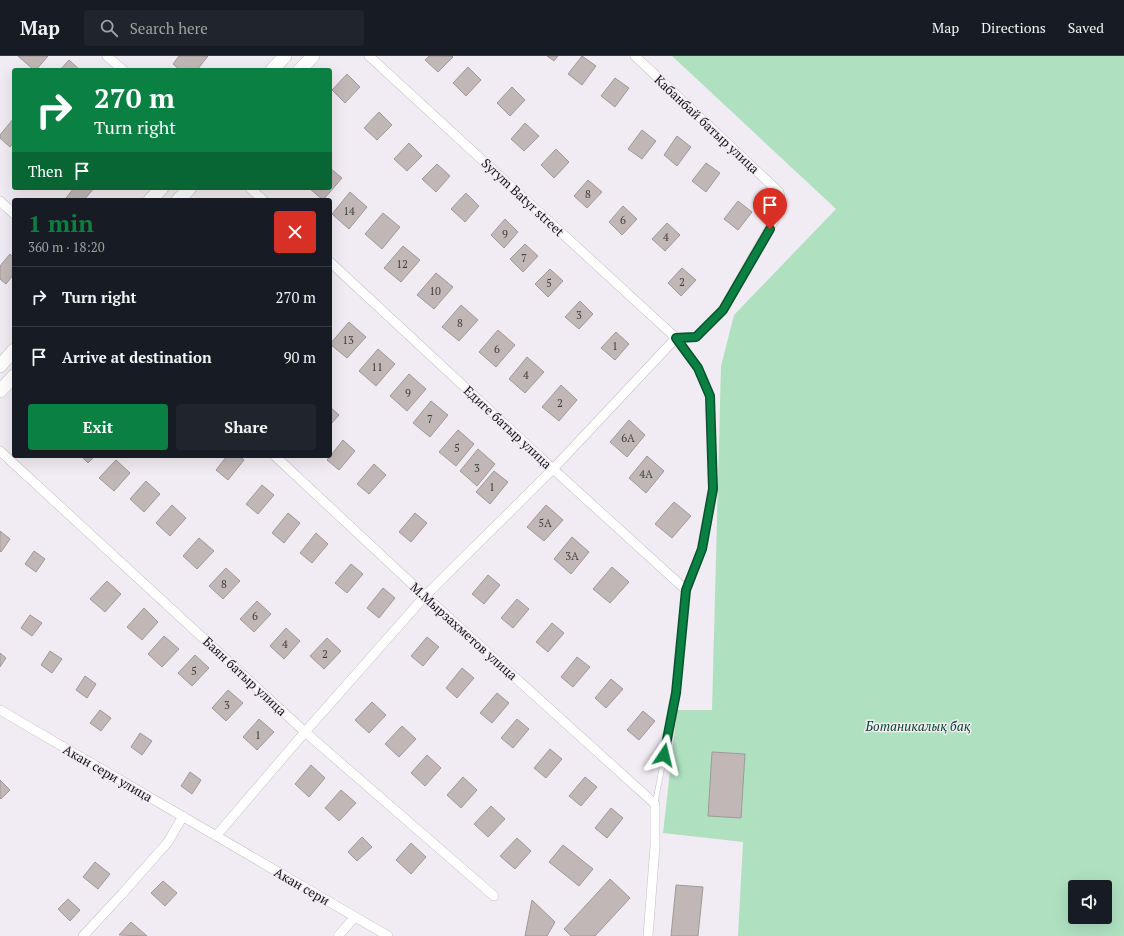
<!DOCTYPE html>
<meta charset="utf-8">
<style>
body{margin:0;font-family:"PT Serif",serif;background:#20242c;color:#f1f3f6;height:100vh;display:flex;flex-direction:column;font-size:15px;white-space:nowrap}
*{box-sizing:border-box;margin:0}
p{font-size:13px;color:#9ea1a6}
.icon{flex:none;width:22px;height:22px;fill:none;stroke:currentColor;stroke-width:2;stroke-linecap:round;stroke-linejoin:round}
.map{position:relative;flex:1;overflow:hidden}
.panel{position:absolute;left:12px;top:142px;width:320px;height:260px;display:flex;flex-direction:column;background:#171b24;border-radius:4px;box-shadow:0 4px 16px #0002}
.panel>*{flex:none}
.banner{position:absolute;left:12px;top:12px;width:320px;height:122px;border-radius:4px;box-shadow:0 4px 16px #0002;background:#0b8043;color:#fff;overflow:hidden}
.fabs{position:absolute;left:1068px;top:824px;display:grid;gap:8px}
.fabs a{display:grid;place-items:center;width:44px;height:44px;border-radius:4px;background:#171b24;box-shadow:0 4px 16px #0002;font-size:20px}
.pin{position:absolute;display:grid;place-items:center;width:34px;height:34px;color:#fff;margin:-41px -17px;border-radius:50% 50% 50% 0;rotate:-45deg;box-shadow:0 0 4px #0007}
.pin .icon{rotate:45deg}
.me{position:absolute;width:44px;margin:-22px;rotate:10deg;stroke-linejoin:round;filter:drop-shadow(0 0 3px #0008)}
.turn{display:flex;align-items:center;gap:14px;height:84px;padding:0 16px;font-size:18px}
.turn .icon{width:52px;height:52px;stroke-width:2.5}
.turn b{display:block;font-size:28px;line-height:34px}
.then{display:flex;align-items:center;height:38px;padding:0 16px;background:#0003;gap:8px;font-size:15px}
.round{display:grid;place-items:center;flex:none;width:42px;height:42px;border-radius:4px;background:#20242c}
.headline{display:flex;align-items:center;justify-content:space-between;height:68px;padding:0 16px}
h1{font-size:24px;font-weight:600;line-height:30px;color:#0b8043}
.action{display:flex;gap:8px;margin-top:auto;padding:8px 16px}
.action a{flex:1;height:46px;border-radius:4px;background:#0b8043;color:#fff;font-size:16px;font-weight:600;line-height:46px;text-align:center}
.action a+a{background:#20242c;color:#f1f3f6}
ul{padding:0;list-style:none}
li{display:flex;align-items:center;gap:12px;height:60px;padding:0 16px;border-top:1px solid #363941}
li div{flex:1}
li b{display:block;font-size:15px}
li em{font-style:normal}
header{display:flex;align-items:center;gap:24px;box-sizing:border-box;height:56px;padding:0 20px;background:#171b24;border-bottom:1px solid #363941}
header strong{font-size:19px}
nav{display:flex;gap:22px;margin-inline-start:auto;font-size:14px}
.search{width:280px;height:36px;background:#20242c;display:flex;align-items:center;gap:10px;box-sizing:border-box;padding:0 14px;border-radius:4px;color:#9ea1a6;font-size:15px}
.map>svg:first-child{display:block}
.green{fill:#afe1c1;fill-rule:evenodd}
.building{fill:#c0b7b6;stroke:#a19998}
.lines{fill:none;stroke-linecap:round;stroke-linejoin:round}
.lane-casing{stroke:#c5c1c7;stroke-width:5.5}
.street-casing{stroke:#c5c1c7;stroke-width:10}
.secondary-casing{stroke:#c5c1c7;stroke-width:14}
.lane{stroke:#fff;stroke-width:4.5}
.street{stroke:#fff;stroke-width:9}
.secondary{stroke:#fff;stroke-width:13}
.route-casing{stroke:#07532c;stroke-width:10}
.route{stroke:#0b8043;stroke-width:7}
.labels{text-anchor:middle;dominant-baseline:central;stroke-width:3;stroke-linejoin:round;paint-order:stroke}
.number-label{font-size:11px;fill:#413e3f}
.street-label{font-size:13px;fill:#171517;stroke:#f1ecf3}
.park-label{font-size:13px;font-style:italic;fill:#004426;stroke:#f1ecf3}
</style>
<header>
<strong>Map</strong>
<div class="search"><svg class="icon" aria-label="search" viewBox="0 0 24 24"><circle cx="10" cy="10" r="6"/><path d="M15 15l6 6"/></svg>Search here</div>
<nav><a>Map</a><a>Directions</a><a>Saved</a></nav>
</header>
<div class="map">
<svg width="1124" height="880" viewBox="0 0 1124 880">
<rect width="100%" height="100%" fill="#f1ecf3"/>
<!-- green -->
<path class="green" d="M672,0H1124V880H738L743,786L663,777L677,654H712L721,310L734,259L836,153ZM1075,831H1105V861H1075Z"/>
<!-- building -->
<path class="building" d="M18,0H48L36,14H34Z
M179,0H208L197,14H180L173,8Z
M429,0H452L453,1L438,16L425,4Z
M547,0H558L554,5Z
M582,0L596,10L582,29L568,18Z
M69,4L80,14H60Z
M468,11L481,24L466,40L453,27Z
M347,18L360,31L345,47L332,34Z
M615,22L629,32L615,51L601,40Z
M512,31L525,44L510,60L497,47Z
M379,56L392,69L377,84L364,72Z
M14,62V86L10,91L0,82V79Z
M525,67L539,80L524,95L511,83Z
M642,74L656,85L642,103L628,93Z
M677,80L691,91L677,110L664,99Z
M409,87L422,100L407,115L394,103Z
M556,93L569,106L554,122L541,109Z
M706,107L720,117L706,136L692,125Z
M437,108L450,120L436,136L422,123Z
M330,112L342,122L323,144L309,132H330Z
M588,124L602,136L587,152L574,140Z
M74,132H94L84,144H68L66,142Z
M350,136L367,151L349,173L332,158Z
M466,137L479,150L465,166L451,153Z
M738,145L752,156L738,174L724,163Z
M623,150L637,163L622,179L609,166Z
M383,157L400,171L382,193L365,178Z
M505,163L518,176L504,192L491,179Z
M667,167L680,179L665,195L652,183Z
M525,188L538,200L523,216L510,203Z
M403,190L420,204L401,226L384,212Z
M10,198L14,202V218L6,228L0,223V210Z
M682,212L696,224L681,240L668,227Z
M550,213L563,225L548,241L535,228Z
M436,217L453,231L434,253L417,239Z
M580,245L593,258L579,273L565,261Z
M461,249L478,264L459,285L442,271Z
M349,266L366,281L347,302L330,288Z
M498,274L515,289L496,311L479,296Z
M616,276L629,288L615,304L601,292Z
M378,293L395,308L376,330L359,315Z
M527,301L544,316L525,337L509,323Z
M409,318L426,333L407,355L390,340Z
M561,329L577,344L559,365L542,351Z
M431,345L448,359L430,381L413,367Z
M330,351L339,359L330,369Z
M629,364L645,379L627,401L610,386Z
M458,374L474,388L456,410L439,396Z
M343,384L355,395L339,414L327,404Z
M478,393L495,408L477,430L460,415Z
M81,400H95L88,407Z
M227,400H239L244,404L228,424L216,414Z
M647,400L664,415L646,437L629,422Z
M116,404L130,417L114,435L99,422Z
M374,408L386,419L369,438L357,428Z
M494,415L508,426L490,448L476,436Z
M146,425L160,438L144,456L130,443Z
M262,429L274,439L258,458L246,448Z
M674,446L691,460L672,482L655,468Z
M172,449L186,462L170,480L156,467Z
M546,449L563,464L544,485L527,471Z
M288,457L300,467L284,487L272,477Z
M415,457L427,467L411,486L399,476Z
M0,475L10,483L1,496L0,495Z
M316,477L328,488L312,507L300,497Z
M572,481L589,496L571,518L554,503Z
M199,482L214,495L197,513L183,500Z
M34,495L45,503L36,516L25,508Z
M351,508L363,518L347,537L335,527Z
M612,511L629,526L610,547L593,533Z
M226,512L240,525L223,543L209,530Z
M488,519L500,529L484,548L472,538Z
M107,525L121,538L105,556L90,543Z
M383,532L395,542L379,562L367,552Z
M517,543L529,553L513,572L501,562Z
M257,545L271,558L254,576L240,563Z
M144,552L158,566L142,584L127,571Z
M30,559L42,567L32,580L21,572Z
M552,567L564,577L548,596L536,586Z
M286,572L300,585L284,603L270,590Z
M164,580L179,593L162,611L148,598Z
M427,581L439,591L423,610L411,600Z
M327,582L341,595L324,613L310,600Z
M50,595L62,603L52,617L41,609Z
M0,597L6,602L0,611Z
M195,599L209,612L192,630L178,617Z
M577,601L590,611L573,631L561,621Z
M462,612L474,622L457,642L446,632Z
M85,620L96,628L87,642L76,634Z
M611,623L623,633L606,652L595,642Z
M228,634L243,647L226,665L212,652Z
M497,637L509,647L492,667L480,657Z
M372,646L386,659L369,677L355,664Z
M100,654L111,662L101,675L90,667Z
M643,655L655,665L639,684L627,674Z
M259,663L274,676L257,694L243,681Z
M517,663L529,673L513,692L501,682Z
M402,670L416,683L399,701L385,688Z
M140,677L152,685L142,699L131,691Z
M550,693L562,703L546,722L534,712Z
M712,696L745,698L741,762L708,760Z
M427,699L441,712L425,730L411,717Z
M311,709L325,722L309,741L295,728Z
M190,716L201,724L192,738L181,730Z
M463,721L477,734L461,752L447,739Z
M585,721L597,731L581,750L569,740Z
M0,724L10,734L1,743L0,742Z
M341,734L356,747L339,765L325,752Z
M491,750L505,763L488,781L474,768Z
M611,752L623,762L607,782L595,772Z
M362,781L372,791L357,805L348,796Z
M517,782L531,795L515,813L500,800Z
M411,787L426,801L411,818L396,804Z
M563,789L593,813L579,830L549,806Z
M95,806L110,818L98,833L83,821Z
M610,823L630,842L595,880H571L564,873Z
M163,825L177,837L165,850L151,837Z
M676,829L703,831L698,880H671Z
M68,843L80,854L70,865L58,853Z
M532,844L555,866L547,880H525Z
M131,866L147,880L119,879Z"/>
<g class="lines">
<defs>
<path id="lane" d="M655,748L676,637L686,534L702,493L713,433L710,340L698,312L676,282"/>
<path id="street" d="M107,0L123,14
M369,0L676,282
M250,132L263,144
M0,145L14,158
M330,206L553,413L686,534
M0,395L305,676L494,840
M275,400L425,540L655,748V790L648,880
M0,654L388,880
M216,780L305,676L425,540L553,413L676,282L696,281L723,254L777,159L781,148L779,136L635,0
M83,880L122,838L168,786L183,760
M338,880L355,861"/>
<path id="secondary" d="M272,14L285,0
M300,14L313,0
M150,144L162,132
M178,144L190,132
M0,310L14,294
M0,335L14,320"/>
</defs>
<!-- lane casing -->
<use href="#lane" class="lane-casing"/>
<!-- street casing -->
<use href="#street" class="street-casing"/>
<!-- secondary casing -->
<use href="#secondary" class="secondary-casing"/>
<!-- lane -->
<use href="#lane" class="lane"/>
<!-- street -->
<use href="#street" class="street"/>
<!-- secondary -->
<use href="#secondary" class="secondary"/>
</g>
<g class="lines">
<defs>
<path id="route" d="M664,699L676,637L686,534L702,493L713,433L710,340L698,312L676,282L696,281L723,254L770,173"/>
</defs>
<!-- route casing -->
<use href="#route" class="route-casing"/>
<!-- route -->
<use href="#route" class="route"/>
</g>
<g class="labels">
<!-- number labels -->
<g class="number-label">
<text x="588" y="138">8</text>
<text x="349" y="155">14</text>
<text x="623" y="164">6</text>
<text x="505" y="178">9</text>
<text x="666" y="181">4</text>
<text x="524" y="202">7</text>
<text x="402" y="208">12</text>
<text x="682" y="226">2</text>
<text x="549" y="227">5</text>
<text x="435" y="235">10</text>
<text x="579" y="259">3</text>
<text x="460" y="267">8</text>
<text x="348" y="284">13</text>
<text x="615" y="290">1</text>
<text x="497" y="293">6</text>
<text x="377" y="311">11</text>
<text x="526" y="319">4</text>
<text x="408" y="337">9</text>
<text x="560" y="347">2</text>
<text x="430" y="363">7</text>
<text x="628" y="382">6А</text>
<text x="457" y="392">5</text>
<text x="477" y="412">3</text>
<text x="646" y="418">4А</text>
<text x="492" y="431">1</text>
<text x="545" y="467">5А</text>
<text x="572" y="500">3А</text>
<text x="224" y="528">8</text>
<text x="255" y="560">6</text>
<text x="285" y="588">4</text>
<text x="325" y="598">2</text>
<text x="194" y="615">5</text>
<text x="227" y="649">3</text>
<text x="258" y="679">1</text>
</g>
<!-- street labels -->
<g class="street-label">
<text transform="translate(707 68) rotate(43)">Кабанбай батыр улица</text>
<text transform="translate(523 141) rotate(43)">Syrym Batyr street</text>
<text transform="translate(508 371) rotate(43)">Едиге батыр улица</text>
<text transform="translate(464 575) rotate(42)">М.Мырзахметов улица</text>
<text transform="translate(245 620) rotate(43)">Баян батыр улица</text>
<text transform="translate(108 717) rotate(30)">Акан сери улица</text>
<text transform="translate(302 830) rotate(30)">Акан сери</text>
</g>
<!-- park labels -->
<g class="park-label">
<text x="918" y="670">Ботаникалық бақ</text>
</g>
</g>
</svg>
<div class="fabs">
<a><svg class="icon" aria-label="sound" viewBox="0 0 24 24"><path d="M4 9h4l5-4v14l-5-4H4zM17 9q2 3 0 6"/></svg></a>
</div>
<div class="pin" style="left:770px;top:173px;background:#d93025"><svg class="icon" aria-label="arrive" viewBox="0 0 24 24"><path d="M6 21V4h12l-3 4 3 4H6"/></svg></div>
<svg class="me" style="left:664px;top:699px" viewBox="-20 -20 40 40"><path d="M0-17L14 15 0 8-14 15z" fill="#0b8043" stroke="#fff" stroke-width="4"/></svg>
<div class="banner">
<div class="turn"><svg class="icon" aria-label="right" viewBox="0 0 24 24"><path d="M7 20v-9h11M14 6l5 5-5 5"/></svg><div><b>270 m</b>Turn right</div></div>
<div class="then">Then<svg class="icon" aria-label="arrive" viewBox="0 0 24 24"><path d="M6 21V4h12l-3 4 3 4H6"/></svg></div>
</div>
<section class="panel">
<div class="headline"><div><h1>1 min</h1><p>360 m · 18:20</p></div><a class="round" style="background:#d93025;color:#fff"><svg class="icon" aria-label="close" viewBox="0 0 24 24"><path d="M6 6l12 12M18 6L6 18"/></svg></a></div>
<ul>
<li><svg class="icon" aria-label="right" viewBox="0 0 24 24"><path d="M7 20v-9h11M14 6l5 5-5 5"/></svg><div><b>Turn right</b></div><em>270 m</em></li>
<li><svg class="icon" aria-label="arrive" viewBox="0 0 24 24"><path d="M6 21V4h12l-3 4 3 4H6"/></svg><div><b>Arrive at destination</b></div><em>90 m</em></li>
</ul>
<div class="action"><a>Exit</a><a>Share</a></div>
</section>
</div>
